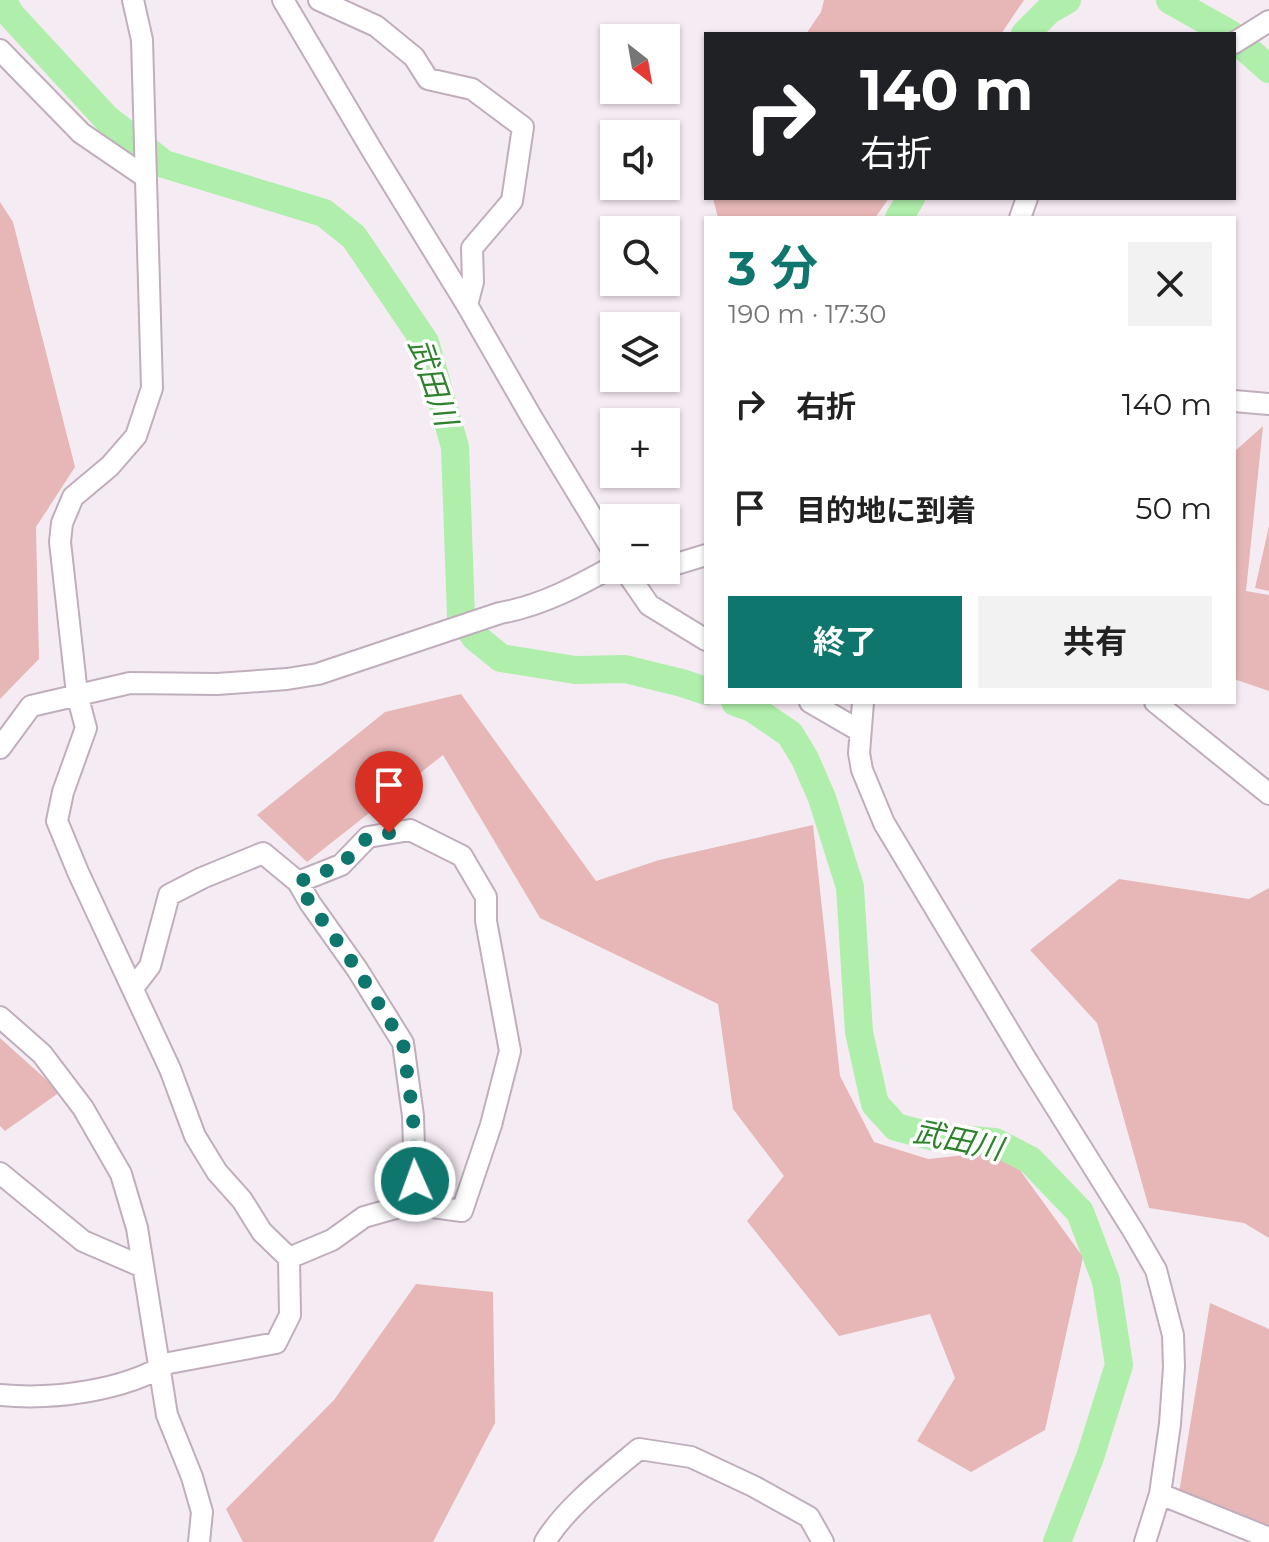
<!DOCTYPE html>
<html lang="ja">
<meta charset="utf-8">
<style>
body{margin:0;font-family:Montserrat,"Noto Sans JP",sans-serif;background:#f2f2f2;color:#222;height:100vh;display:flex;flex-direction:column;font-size:30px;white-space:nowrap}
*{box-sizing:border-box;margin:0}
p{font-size:26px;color:#767676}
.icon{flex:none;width:44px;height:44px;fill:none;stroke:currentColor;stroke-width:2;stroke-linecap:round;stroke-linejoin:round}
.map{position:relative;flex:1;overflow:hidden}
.drawer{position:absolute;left:704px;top:216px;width:532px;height:488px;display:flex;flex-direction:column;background:#fff;border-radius:0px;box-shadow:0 2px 6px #0004}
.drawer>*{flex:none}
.top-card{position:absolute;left:704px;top:32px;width:532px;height:168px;border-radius:0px;box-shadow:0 2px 6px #0004;background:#202124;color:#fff;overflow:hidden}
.needle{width:52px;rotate:149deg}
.tools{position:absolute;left:600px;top:24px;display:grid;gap:16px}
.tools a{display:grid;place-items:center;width:80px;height:80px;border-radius:0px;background:#fff;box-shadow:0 2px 6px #0004;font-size:40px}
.pin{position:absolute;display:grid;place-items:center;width:68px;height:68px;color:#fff;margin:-82px -34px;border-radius:50% 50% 50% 0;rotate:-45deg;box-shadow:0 0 8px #0007}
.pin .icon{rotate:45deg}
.me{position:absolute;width:88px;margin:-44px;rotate:358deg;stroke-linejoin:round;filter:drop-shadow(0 0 6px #0008)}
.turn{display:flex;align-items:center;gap:28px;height:168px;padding:0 24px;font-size:36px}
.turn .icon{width:104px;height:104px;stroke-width:2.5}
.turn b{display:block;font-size:56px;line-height:68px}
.round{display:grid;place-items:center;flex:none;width:84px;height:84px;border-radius:0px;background:#f2f2f2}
.summary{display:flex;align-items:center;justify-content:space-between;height:136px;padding:0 24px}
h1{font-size:48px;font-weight:700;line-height:60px;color:#0f766e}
.button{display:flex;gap:16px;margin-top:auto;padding:16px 24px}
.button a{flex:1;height:92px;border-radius:0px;background:#0f766e;color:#fff;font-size:32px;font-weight:700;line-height:92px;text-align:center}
.button a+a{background:#f2f2f2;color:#222}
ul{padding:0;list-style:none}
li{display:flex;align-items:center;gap:24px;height:104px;padding:0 24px}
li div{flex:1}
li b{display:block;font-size:30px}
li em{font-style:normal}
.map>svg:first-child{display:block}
.green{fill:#e7b7b7}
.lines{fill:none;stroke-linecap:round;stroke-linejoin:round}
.river{stroke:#afeeab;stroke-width:28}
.minor-casing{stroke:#c0aebd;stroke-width:24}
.minor{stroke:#fff;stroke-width:20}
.route{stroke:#0f766e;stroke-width:14;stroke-dasharray:0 25.2}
.labels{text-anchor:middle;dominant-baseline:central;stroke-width:7;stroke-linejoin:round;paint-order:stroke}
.water-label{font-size:30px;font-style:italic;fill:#2e822b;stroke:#fff}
</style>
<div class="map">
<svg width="1269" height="1542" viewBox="0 0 1269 1542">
<rect width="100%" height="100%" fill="#f5ecf3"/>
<!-- green -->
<path class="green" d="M824,0H1024L1001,34H806L821,12Z
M713,198H889L875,218H718Z
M0,202L13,222L75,467L36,527L39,659L0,699Z
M1263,426L1246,591L1269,595V691L1234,679V452Z
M1269,526V591L1255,588Z
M461,694L596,881L659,860L813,825L840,1076L874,1142L928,1159L1006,1151L1083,1257L1045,1430L971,1472L917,1441L955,1378L930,1314L839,1336L747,1221L784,1176L733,1109L718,1004L540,918L443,755L307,862L257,815L385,712Z
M1119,879L1249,899L1269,888V1238L1244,1223L1149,1208L1097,1023L1030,950Z
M0,1038L60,1092L5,1131L0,1126Z
M416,1284L493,1292L495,1423L433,1542H243L226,1509L334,1400Z
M1210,1303L1269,1329V1534L1179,1493Z"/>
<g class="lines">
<!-- river -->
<path class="river" d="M2,0L11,15L106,118L164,164L324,213L354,237L425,342L455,447L461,616L475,637L501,658L575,670L625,669L682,683L706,691
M1170,0L1230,34
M1025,34L1048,11L1067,0
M1234,38L1269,69
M899,218L911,198
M735,702L752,708L790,734L805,759L822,798L850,887L859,1032L875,1104L896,1127L934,1137L995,1142L1030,1160L1080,1212L1106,1281L1119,1365L1090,1457L1057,1542"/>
<defs>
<path id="minor" d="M283,0L373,152L467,305L532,418L614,553
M319,0L376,26L414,57L428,79L472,89L523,127L512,201L472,248L473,282L467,305
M1234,43L1269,21
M0,50L81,133L144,176
M1020,218L1027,198
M1234,401L1269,404
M666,565H673L706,555
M625,570L649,605L706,640
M810,702L860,731
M863,702L859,753L862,770L884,823L1027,1061L1134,1232L1156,1270L1173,1335L1174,1367L1170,1424L1160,1494L1145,1542
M1155,702L1269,794
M0,748L31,706L130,683L217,684L287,679L318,674L500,613C541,606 578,586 614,566
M298,882L310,903L357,969L403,1043L413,1116L415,1181L410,1204
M133,988L150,966L169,895L202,878L263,853L298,882L341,865L368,837L410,830L462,856L486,897V921L510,1051L491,1125L462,1211L410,1204L364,1217L332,1240L289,1258
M0,1017L42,1054L83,1108L121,1174L137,1228L167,1415L192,1477L202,1512L199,1542
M0,1173L83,1241L143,1267
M0,1395C53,1400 123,1391 169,1363L276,1343L290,1315L289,1258L262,1232L242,1200L217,1172L195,1136L170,1069L78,872L57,821L63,792L86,728L77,694L60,542L62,523L73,497L110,466L136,436L152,388L142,40L133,0
M1160,1494L1269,1538
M545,1542C565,1508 609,1474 639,1449L691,1457L753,1486L809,1517L823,1542"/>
</defs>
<!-- minor casing -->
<use href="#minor" class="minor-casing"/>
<!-- minor -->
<use href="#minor" class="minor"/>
</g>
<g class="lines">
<!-- route -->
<path class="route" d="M389,833L368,837L341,865L298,882L310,903L357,969L403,1043L413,1116L415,1181"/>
</g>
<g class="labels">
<!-- water labels -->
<g class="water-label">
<text transform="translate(433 382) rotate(71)">武田川</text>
<text transform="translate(958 1140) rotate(12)">武田川</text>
</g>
</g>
</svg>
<div class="tools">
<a><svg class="needle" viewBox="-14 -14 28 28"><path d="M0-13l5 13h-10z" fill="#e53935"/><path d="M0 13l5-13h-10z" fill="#767676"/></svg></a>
<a><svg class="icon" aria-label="sound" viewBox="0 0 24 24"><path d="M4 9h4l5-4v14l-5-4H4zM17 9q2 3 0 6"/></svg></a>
<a><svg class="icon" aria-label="search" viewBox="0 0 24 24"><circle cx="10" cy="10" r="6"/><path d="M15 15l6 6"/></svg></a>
<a><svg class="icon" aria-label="layers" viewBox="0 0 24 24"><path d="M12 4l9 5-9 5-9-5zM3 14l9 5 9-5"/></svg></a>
<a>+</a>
<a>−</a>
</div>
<div class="pin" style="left:389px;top:833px;background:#d93025"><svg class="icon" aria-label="arrive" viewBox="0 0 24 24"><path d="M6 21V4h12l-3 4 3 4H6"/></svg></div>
<svg class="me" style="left:415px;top:1181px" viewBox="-20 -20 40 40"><circle r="17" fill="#0f766e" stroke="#fff" stroke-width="3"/><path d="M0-11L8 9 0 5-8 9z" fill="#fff"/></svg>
<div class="top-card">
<div class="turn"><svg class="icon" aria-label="right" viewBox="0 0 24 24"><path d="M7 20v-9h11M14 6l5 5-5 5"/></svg><div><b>140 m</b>右折</div></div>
</div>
<section class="drawer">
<div class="summary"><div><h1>3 分</h1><p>190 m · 17:30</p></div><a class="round"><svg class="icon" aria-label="close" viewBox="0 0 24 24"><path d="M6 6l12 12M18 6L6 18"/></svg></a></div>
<ul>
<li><svg class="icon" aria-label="right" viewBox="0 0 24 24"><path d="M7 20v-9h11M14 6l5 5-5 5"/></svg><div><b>右折</b></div><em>140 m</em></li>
<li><svg class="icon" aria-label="arrive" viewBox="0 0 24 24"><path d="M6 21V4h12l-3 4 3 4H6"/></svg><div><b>目的地に到着</b></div><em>50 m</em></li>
</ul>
<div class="button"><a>終了</a><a>共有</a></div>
</section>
</div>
